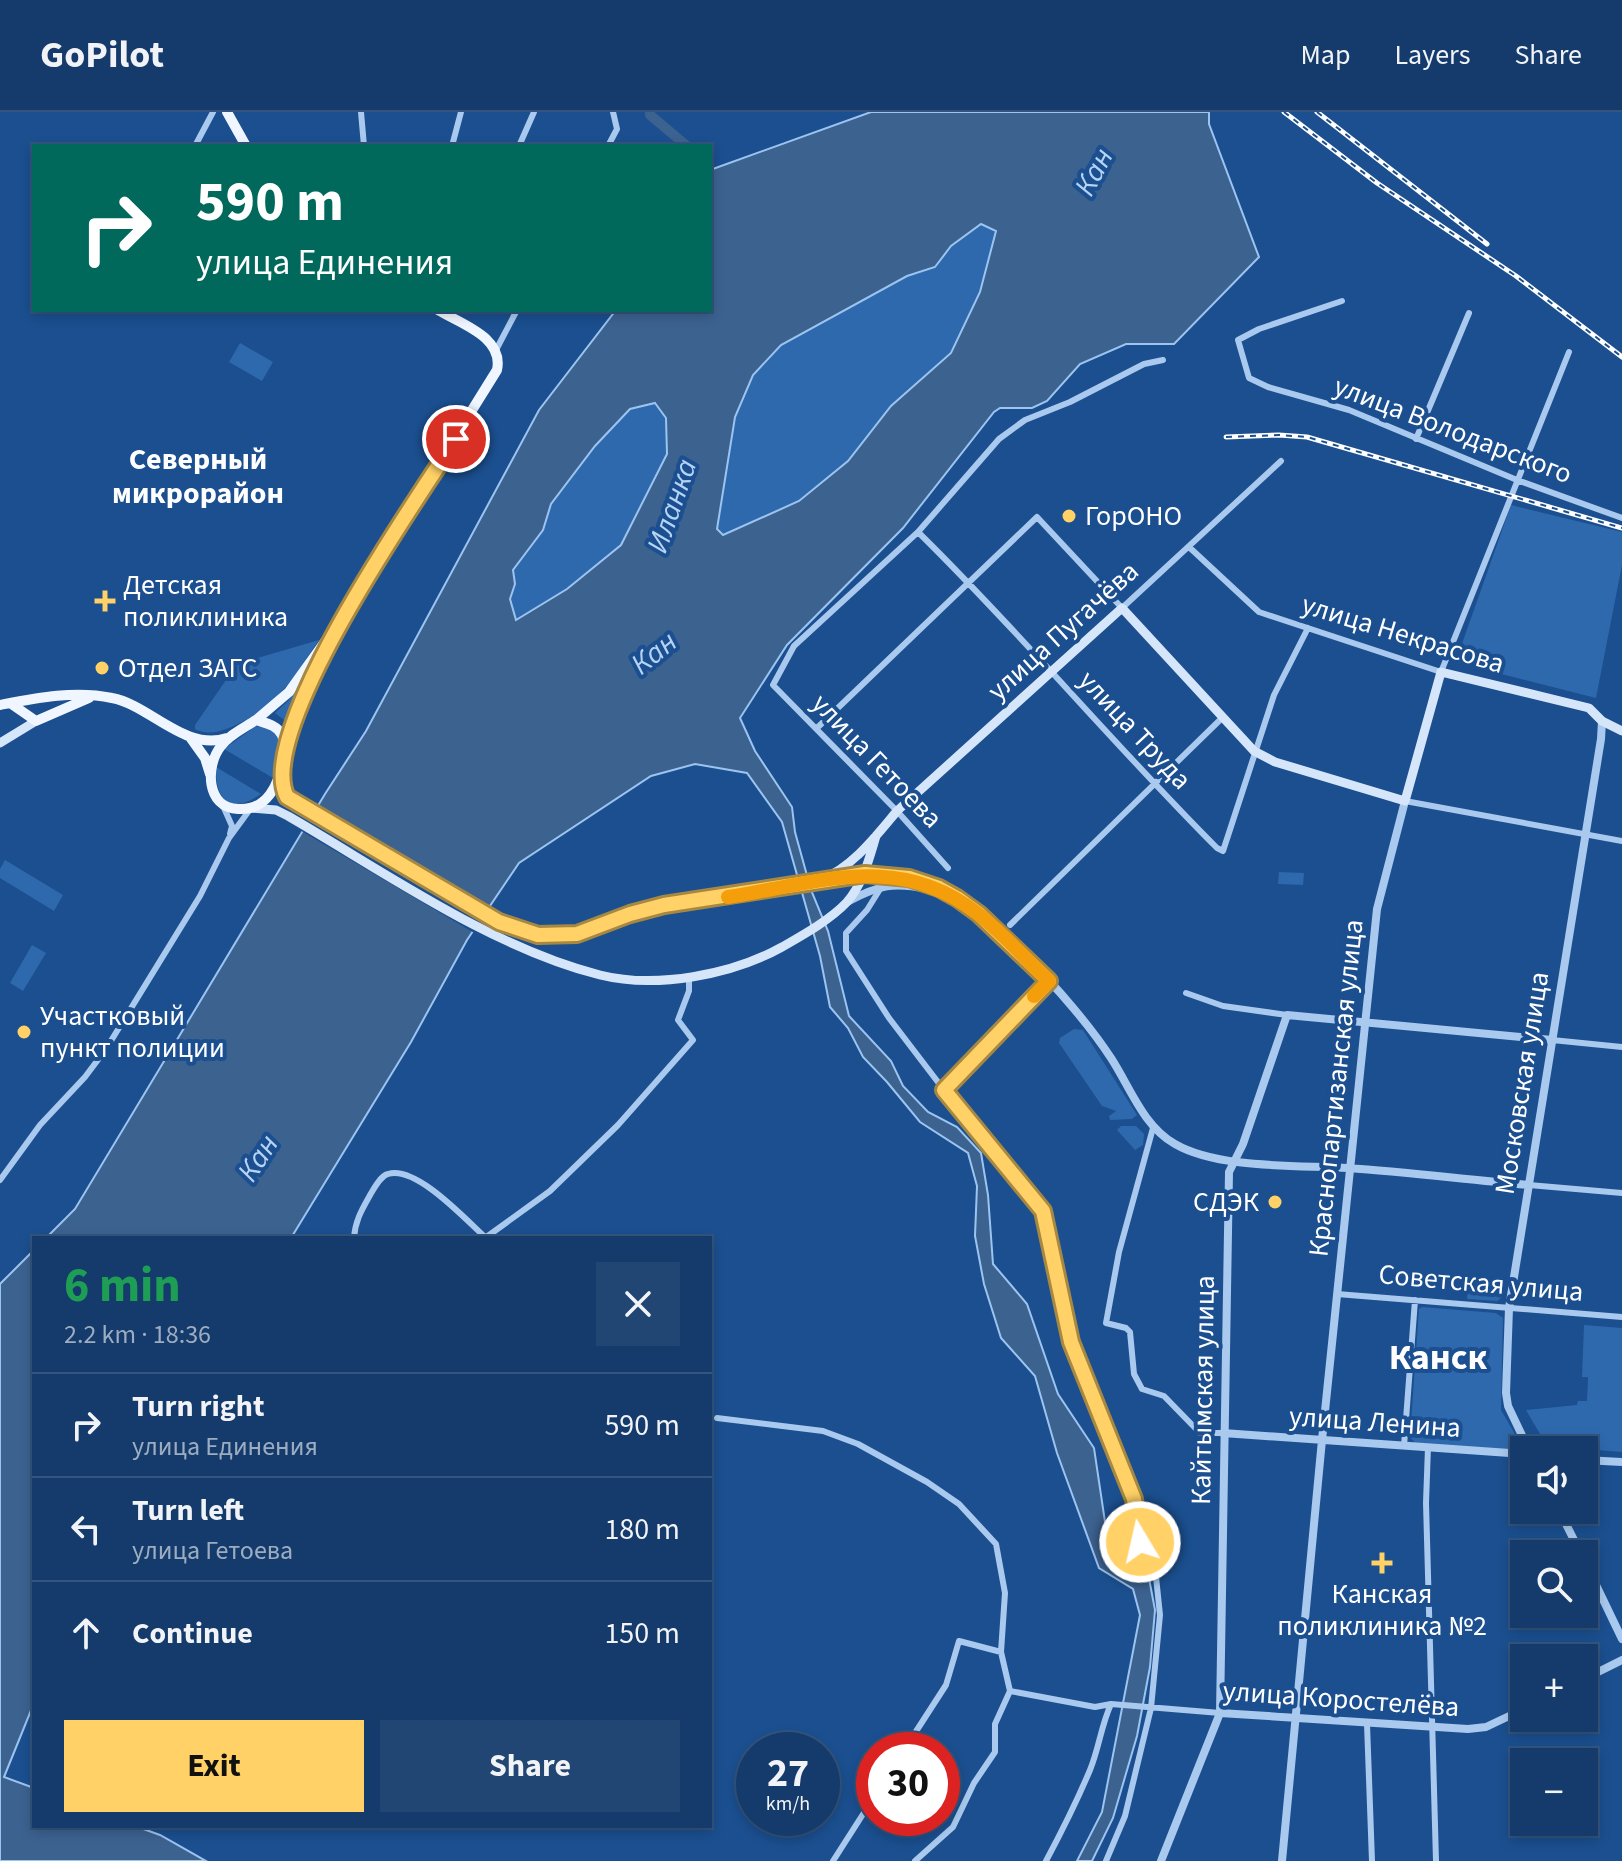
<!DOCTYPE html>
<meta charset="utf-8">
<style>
body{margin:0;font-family:"Source Sans 3",sans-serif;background:#214673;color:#f1f3f6;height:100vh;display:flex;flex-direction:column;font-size:30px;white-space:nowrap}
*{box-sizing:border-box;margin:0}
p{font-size:26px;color:#9dadc1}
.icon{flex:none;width:44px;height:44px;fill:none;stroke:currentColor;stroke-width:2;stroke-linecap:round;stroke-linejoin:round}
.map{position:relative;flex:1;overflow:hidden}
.side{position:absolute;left:32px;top:1124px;width:680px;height:592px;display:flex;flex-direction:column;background:#143b6b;border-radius:0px;box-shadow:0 4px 12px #0003,0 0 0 2px #33557e}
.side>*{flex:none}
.top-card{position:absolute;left:32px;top:32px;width:680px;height:168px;border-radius:0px;box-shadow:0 4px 12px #0003,0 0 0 2px #33557e;background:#00695c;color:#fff;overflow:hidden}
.tools{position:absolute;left:1510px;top:1324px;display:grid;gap:16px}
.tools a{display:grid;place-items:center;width:88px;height:88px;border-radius:0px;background:#143b6b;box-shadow:0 4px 12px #0003,0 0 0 2px #33557e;font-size:40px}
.speed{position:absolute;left:736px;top:1620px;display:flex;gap:16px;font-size:40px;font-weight:700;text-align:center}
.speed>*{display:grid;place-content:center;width:104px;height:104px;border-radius:50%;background:#143b6b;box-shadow:0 4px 12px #0003,0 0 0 2px #33557e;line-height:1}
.speed small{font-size:20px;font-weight:400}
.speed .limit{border:12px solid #d22;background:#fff;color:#111}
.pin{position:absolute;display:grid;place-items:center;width:68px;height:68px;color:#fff;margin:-34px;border:4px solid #fff;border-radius:50%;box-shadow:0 2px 8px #0007}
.me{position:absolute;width:88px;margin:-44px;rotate:351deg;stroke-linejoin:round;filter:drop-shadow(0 0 6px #0008)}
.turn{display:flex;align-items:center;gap:28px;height:168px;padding:0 32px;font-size:36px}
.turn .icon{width:104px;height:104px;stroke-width:2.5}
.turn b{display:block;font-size:56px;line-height:68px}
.round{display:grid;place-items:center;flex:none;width:84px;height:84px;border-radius:0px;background:#214673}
.headline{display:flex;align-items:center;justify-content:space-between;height:136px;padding:0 32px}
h1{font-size:48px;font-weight:700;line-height:60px;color:#1e9e55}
.cta{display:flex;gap:16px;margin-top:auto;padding:16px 32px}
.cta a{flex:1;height:92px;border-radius:0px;background:#ffd166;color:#111;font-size:32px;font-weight:700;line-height:92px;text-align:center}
.cta a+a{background:#214673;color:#f1f3f6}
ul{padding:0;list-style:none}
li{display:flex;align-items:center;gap:24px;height:104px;padding:0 32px;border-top:2px solid #33557e}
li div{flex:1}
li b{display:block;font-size:30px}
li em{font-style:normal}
header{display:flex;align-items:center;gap:48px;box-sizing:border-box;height:112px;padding:0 40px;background:#143b6b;border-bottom:2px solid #33557e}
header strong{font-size:38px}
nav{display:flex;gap:44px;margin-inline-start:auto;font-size:28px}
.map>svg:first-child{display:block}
.green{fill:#2e69ad}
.water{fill:#3c6290;stroke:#9cc4f0;stroke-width:2;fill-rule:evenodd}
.pier{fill:#1b4f8f}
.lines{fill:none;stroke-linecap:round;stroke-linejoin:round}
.river{stroke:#3c6290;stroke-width:10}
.minor{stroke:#a9c9ee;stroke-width:6}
.tertiary{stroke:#a9c9ee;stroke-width:8}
.secondary{stroke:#d6e6fa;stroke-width:9}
.primary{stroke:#f0f6ff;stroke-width:10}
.rail-casing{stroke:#fff;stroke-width:5}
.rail{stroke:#1b4f8f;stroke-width:2;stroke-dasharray:6;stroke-linecap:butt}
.route-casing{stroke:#a68842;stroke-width:20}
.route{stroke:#ffd166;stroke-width:14}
.slow{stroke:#f59e0b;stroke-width:14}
.poi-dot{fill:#ffd166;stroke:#1b4f8f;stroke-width:3}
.labels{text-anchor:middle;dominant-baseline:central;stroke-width:8;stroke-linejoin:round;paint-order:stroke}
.street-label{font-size:28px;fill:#fff;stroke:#1b4f8f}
.poi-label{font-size:28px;fill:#fff;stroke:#1b4f8f;text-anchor:start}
.water-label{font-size:30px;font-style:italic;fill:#b5d3f5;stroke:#1b4f8f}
.neighbourhood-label{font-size:30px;font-weight:bold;fill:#fff;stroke:#1b4f8f}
.district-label{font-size:36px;font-weight:bold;fill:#fff;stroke:#1b4f8f}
</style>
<header>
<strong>GoPilot</strong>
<nav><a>Map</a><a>Layers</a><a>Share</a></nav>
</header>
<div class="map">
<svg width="1622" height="1749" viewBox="0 0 1622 1749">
<rect width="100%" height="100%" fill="#1b4f8f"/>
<!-- green -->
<path class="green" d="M981,112L996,119L980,180L951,241L891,294L848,349L799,389L724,424L717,417L735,305L753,263L781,233L907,164L935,155L951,134Z
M240,231L273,250L262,269L229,250Z
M655,291L666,306L667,342L621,433L567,477L515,509L510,487L515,472L513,458L543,418L551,392L595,334L630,297Z
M1511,393L1622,420V453L1596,586L1458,551V543Z
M335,519L288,611L275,601L288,589Z
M319,528C305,547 292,572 273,588C257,603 216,630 195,617V613L237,552Z
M256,614L273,618L281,630L273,666L224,637Z
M216,655L261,682C231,703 215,689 216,655Z
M5,748L63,783L54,799L0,766V757Z
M1279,760L1304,761L1303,773L1278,772Z
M32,833L46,841L23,879L10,871Z
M1074,917L1083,918L1137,1003L1132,1007L1110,1008L1109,1004L1116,999L1102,994L1059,931L1060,926Z
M1121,1014H1136L1144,1022L1143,1033L1135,1038L1117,1018Z
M1468,1168L1506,1175L1504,1184L1497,1189L1467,1187Z
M1422,1195L1496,1201L1503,1206L1501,1298L1523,1336L1520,1339L1415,1331L1410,1325L1419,1197Z
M1584,1213L1622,1216V1340L1547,1334L1526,1298L1577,1293L1578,1289H1587L1588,1265H1582Z"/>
<!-- water -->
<path class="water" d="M871,0H1209V12L1259,145L1174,232H1126L1080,252L1047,289L1032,296H1000L994,300L903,416L787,533L740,606L755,639L792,695L795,720L811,778L828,819L849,904L891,949L903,974L928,1000L957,1015L981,1041L988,1083L993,1152L1027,1192L1058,1282L1094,1336L1108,1430L1148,1461L1155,1498L1150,1555L1137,1624L1113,1706L1092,1749H1077L1102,1700L1140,1503L1133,1477L1099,1456L1057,1341L1035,1264L1001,1226L984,1172L975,1124L977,1074L968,1041L920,1010L887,970L863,945L848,916L830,895L820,844L782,710L747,661L695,652L651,664L519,751L467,828L411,930L291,1126H46L75,1097L325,682L366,619L539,298L616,198H710V58ZM981,112L996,119L980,180L951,241L891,294L848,349L799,389L723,423L717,417L735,305L753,263L781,233L907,164L935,155L951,134ZM655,291L666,306L667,342L621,433L567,477L516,508L510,487L515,472L513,458L543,418L551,392L595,334L630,297Z
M34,1138V1591L4,1665L34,1676V1714H135L160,1723L206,1749H0V1172Z"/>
<!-- pier -->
<path class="pier" d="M314,692L493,797L476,822L298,717Z"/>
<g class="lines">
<!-- river -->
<path class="river" d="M650,0V3L687,34"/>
<!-- minor -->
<path class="minor" d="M361,0L364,34
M195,34L213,0
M452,34L461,0
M519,34L534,0
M608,34L617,17L613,0
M1342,189L1259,217L1238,228L1249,266L1268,275L1349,298L1517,368L1622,406
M496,238L517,198
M1416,327L1469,201
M918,420C1021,521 1114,633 1217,736L1223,739L1274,583L1308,516
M1189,435L1259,500L1441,560L1569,240
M817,616L1037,405L1122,496L1281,349
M1405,689L1622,729
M224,696L232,714L230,722
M948,756L897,699L773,573L794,534L918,420L999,327L1025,308L1070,290L1144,252L1163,248
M882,774L867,798L846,821V839L889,906L944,978L1043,1099L1071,1230L1134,1387L1138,1423L1156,1465L1160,1503L1151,1596L1125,1704L1106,1749
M1010,813L1222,606
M1186,881L1223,894L1287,903
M1552,928L1622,935
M944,978L1049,869
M1153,1016L1119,1140L1106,1211L1126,1216L1130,1220L1134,1262L1142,1277L1164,1284L1200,1321H1223
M0,1068L40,1013L85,965L106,937L200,784L229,726L251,696
M1529,1073L1622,1081
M354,1126C355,1110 361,1099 369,1085C373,1078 380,1064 388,1062C416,1053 466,1108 485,1125
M485,1126L550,1079L618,1013L693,928L678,908L689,879V864
M1337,1182L1622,1205
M717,1306L823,1319L858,1332L927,1370L959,1392L996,1432L1005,1481L1001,1540L1010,1579L995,1612V1640L974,1671L953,1715L915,1749
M1404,1334L1415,1188
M1428,1335L1426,1391L1436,1749
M1010,1579L1095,1595L1111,1592L1220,1601
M1367,1612L1372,1749
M904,1638L946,1573L959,1529L1001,1540
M833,1749L874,1685
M1046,1749C1062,1719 1077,1689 1090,1658C1099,1636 1101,1614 1111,1592"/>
<!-- tertiary -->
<path class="tertiary" d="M826,767C854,764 882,760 910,767C978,783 1073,888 1111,946C1130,975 1143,1014 1175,1032C1218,1057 1297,1053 1348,1056C1408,1060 1469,1068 1529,1073
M849,789C879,773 894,770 927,777
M1223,1321L1524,1342
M1529,1338L1508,1294L1506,1281L1509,1196L1601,627L1602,609
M1584,1348L1622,1350
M1559,1398L1581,1442
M1584,1448L1622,1527
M1584,1567L1622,1548
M1220,1601L1468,1617L1486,1615L1524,1597
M1161,1749L1220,1601L1229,1060L1243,1032L1287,903L1552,928
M1282,1749L1322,1328L1377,797L1405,689"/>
<!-- secondary -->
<path class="secondary" d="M0,631L36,609
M281,659C282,674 282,682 295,690C343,718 390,746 437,774C469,792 500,814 535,823C569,831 598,812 629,802C690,782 760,791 820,768C852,756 876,724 897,699L1122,496L1254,639L1275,650L1405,689L1441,560L1589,596L1602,609L1622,619
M251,696L276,698L288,704C385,760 490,835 600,863C656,877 732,863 782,835C803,823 830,808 847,790C863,772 869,747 876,724"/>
<!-- primary -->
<path class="primary" d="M227,0L246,34
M10,591L36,609L89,586
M0,593C36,586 75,578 112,586C150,593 185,640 227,626
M256,608L289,580L347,499L497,258C504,225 461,212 438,198
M256,608C265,611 277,613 282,623C285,630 283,639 282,647C280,672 267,699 238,697C206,696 205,654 221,634C229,623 244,616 256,608Z
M190,625L205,646L210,662
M286,633L294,605L331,530"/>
<defs>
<path id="rail" d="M1284,0L1377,71L1516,164L1622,245
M1317,0L1487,132
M1226,325L1279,323L1307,325L1622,416"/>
</defs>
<!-- rail casing -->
<use href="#rail" class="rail-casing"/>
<!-- rail -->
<use href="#rail" class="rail"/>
</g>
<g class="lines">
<defs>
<path id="route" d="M456,327C417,387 253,621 287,685L499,810L538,823L577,822L630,802L664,793L865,762L909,766L939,776L957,786L979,802L1049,869L944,978L1043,1099L1071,1230L1134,1387L1140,1430"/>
</defs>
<!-- route casing -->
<use href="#route" class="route-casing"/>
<!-- route -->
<use href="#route" class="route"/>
<!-- slow -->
<path class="slow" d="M728,785C818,771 897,739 977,801C1003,821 1025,847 1049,869L1034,884"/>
</g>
<!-- markers -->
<g class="poi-dot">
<circle cx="1069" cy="404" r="8"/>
<path d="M101 477h8v8h8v8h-8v8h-8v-8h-8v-8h8z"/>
<circle cx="102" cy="556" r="8"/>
<circle cx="24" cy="920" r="8"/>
<circle cx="1275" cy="1090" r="8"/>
<path d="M1378 1439h8v8h8v8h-8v8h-8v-8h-8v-8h8z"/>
</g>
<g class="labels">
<!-- street labels -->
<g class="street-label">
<text transform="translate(1453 318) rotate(21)">улица Володарского</text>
<text transform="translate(1063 519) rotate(-42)">улица Пугачёва</text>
<text transform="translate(1403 522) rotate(17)">улица Некрасова</text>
<text transform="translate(1135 618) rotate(47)">улица Труда</text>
<text transform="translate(877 649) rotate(46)">улица Гетоева</text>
<text transform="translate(1522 971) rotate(-81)">Московская улица</text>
<text transform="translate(1336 976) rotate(-84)">Краснопартизанская улица</text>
<text transform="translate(1481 1171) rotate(5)">Советская улица</text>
<text transform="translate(1203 1278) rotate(-89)">Кайтымская улица</text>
<text transform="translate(1375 1310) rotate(4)">улица Ленина</text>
<text transform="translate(1341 1587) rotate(4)">улица Коростелёва</text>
</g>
<!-- poi labels -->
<g class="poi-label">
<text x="1085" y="404">ГорОНО</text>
<text x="123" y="473">Детская<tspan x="123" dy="32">поликлиника</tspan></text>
<text x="118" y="556">Отдел ЗАГС</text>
<text x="40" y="904">Участковый<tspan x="40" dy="32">пункт полиции</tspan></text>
<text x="1259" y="1090" text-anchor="end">СДЭК</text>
<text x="1382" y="1482" text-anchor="middle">Канская<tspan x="1382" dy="32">поликлиника №2</tspan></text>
</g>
<!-- water labels -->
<g class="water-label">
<text transform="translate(1094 60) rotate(-62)">Кан</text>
<text transform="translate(672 394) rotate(-71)">Иланка</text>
<text transform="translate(654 541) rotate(-39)">Кан</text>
<text transform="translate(258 1046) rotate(-57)">Кан</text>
</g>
<!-- neighbourhood labels -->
<g class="neighbourhood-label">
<text x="198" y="347">Северный<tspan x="198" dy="34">микрорайон</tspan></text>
</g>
<!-- district labels -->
<g class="district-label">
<text x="1438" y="1245">Канск</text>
</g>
</g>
</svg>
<div class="tools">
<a><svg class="icon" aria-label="sound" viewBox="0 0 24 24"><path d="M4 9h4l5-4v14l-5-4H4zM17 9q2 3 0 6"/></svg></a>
<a><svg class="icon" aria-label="search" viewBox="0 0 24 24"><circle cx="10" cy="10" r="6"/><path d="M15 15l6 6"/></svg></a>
<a>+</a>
<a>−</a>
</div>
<div class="speed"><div>27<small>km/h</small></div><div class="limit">30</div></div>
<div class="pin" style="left:456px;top:327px;background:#d93025"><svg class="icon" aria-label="arrive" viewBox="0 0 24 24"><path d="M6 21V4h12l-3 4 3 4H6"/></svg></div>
<svg class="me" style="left:1140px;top:1430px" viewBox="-20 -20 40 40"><circle r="17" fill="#ffd166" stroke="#fff" stroke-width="3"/><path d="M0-11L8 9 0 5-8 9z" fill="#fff"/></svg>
<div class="top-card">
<div class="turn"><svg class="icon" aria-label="right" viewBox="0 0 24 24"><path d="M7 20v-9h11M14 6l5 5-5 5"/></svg><div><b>590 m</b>улица Единения</div></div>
</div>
<section class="side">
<div class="headline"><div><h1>6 min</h1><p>2.2 km · 18:36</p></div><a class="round"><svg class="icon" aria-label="close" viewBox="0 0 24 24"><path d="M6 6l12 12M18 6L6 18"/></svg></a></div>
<ul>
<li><svg class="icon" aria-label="right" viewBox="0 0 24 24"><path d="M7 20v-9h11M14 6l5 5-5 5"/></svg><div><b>Turn right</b><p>улица Единения</p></div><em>590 m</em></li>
<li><svg class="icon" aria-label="left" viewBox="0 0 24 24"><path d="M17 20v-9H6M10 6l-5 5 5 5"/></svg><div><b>Turn left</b><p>улица Гетоева</p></div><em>180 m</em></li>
<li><svg class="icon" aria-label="ahead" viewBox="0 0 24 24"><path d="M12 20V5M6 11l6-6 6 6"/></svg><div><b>Continue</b></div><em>150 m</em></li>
</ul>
<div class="cta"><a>Exit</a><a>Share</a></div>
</section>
</div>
